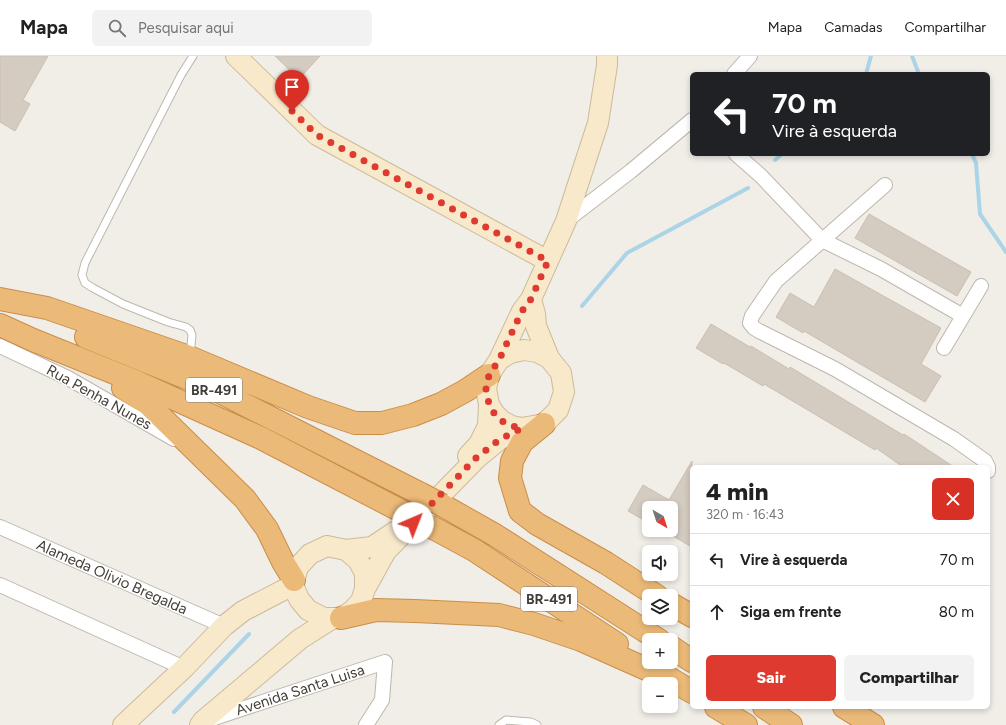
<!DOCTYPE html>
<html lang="pt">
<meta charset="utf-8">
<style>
body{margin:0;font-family:Figtree,sans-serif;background:#f2f2f2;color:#222;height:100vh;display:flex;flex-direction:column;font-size:15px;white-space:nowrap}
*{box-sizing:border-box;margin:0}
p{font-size:13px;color:#767676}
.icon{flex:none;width:22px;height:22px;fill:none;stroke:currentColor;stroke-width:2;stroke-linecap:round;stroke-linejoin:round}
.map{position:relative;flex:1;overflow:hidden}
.details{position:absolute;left:690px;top:409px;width:300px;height:244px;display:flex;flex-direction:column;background:#fff;border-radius:6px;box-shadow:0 2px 6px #0003}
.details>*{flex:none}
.top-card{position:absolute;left:690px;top:16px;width:300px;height:84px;border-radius:6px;box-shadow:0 2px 6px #0003;background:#202124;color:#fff;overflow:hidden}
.needle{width:26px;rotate:141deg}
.controls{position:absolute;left:642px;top:445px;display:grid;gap:8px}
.controls a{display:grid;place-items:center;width:36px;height:36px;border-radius:6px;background:#fff;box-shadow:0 2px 6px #0003;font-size:20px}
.pin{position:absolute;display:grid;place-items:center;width:34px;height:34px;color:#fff;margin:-41px -17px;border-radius:50% 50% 50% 0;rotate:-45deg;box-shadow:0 0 4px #0007}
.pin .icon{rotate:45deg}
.me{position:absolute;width:44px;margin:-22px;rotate:44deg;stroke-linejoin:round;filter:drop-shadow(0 0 3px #0008)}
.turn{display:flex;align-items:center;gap:14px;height:84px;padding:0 16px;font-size:18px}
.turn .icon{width:52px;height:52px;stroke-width:2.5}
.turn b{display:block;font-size:28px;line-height:34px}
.round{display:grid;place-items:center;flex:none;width:42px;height:42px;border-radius:6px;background:#f2f2f2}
.headline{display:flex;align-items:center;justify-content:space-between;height:68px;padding:0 16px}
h1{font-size:24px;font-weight:800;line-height:30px}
.primary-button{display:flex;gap:8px;margin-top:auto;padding:8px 16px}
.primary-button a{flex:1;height:46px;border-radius:6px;background:#df3a30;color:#fff;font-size:16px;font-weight:800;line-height:46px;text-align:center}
.primary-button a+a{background:#f2f2f2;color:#222}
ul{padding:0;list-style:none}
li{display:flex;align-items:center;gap:12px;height:52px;padding:0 16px;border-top:1px solid #e0e0e0}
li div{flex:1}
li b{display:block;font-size:15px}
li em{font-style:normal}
header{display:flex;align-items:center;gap:24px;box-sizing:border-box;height:56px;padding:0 20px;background:#fff;border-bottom:1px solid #e0e0e0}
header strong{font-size:19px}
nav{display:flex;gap:22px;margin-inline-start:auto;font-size:14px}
.search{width:280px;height:36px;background:#f2f2f2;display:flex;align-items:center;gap:10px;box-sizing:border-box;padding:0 14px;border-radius:6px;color:#767676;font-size:15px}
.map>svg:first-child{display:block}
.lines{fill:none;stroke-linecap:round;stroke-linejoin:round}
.stream{stroke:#abd4e7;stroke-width:4}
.building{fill:#d4cbc1;stroke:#cbbfb2}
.lane-casing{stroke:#bfb7ae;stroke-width:9}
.street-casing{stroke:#bfb7ae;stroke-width:16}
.secondary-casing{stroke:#cbbb9c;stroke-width:22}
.highway-casing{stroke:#c98e49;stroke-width:24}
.lane{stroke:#fff;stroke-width:7}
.street{stroke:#fff;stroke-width:14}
.secondary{stroke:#f8e9cb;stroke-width:20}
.highway{stroke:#ecba78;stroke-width:22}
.highway-bridge-casing{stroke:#c98e49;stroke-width:24;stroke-linecap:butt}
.highway-bridge{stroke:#ecba78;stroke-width:22}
.route{stroke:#df3a30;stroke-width:7;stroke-dasharray:0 12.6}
.labels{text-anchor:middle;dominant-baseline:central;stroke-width:3;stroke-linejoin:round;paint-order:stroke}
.shield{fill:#fff;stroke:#7b7773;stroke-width:1}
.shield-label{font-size:14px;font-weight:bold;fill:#433d37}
.street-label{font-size:15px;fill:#433d37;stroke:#fff}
</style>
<header>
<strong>Mapa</strong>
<div class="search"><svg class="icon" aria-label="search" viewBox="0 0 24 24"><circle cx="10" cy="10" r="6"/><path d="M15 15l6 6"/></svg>Pesquisar aqui</div>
<nav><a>Mapa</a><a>Camadas</a><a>Compartilhar</a></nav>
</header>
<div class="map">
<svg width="1006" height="669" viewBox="0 0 1006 669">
<rect width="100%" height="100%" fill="#f1ede7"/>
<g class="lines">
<!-- stream -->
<path class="stream" d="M912,0L919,18
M866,18L871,0
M972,98L976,107L980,158L1006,196
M775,104L782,98
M582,250L627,197L748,132
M174,656L249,578"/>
</g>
<!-- building -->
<path class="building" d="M0,0H48L23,44L30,48L15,75L0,66Z
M275,0H320L299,23Z
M869,158L971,216L957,240L855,182Z
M835,213L941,272L921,308L941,320L925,346L804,275L803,277L776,261L790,237L814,251Z
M711,268L750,291L751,290L789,313L790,311L903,379L904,378L954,411H903L876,392L875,394L764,328L763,330L724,307L723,308L696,292Z
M692,405V491L671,479V452H649V467L628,455L643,429L669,444Z"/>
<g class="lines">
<defs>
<path id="lane" d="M190,300L192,279L190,274L186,271L168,266L123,248L93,232L85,227L82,219L85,207L181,19L193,0
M499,669L506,664L531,666L537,669"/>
<path id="street" d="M734,18L750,0
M736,98L761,120L822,184L881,213L963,260
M885,129L776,225L752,260L750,267L754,272L759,275L835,313L954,383L985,405L988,411V415
M566,165L631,115L692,64
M0,290L68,322L174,383
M944,292L981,230
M0,471L224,570
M0,529L184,612
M211,663L385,606L382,644L366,669"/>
<path id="secondary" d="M236,0L317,79L548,205
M531,243L535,258L536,270L549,302
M499,304L522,255L531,243L566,165L598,67L607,9V0
M468,400L479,388L488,370L489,348
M327,490L346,494L358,504L365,517V533L361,545L352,555L341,562H324L308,554L299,543L293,529L298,511L310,498Z
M346,494L372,491L396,475
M365,533L386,495L477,402L499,384L522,372L544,368L558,354L564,336L561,317L549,302L537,296L524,294L510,297L499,304L489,319L486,333L489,348L494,357L502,365L512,370L522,372
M123,669L184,612L224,570L243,555L293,529
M200,669L203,665L300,583L333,562"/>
<path id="highway" d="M0,243L47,252L189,301L308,351L355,367H382L413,359L441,348L465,335L489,319
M0,269L33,284L137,326L261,382L405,457
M86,281L214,333L421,438
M123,332L146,346L245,443L267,473L283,506L294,524
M544,368L522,386L512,405L510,422L520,455L537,468L606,507L657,540
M442,449L495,479L659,584
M424,467L474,494L617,588
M671,548L692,560
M341,562L376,554L415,555L499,559L534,568L581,584L671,624
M671,591L692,605
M659,616L692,636
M716,651L746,669
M764,651L791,669
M844,651L873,669"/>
</defs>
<!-- lane casing -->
<use href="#lane" class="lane-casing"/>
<!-- street casing -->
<use href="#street" class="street-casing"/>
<!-- secondary casing -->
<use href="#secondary" class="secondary-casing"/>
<!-- highway casing -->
<use href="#highway" class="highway-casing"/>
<!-- lane -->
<use href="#lane" class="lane"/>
<!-- street -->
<use href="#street" class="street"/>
<!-- secondary -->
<use href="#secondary" class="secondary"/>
<!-- highway -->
<use href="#highway" class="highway"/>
<defs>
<path id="highway-bridge" d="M421,438L442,449
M405,457L424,467"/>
</defs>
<!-- highway-bridge casing -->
<use href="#highway-bridge" class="highway-bridge-casing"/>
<!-- highway-bridge -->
<use href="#highway-bridge" class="highway-bridge"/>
</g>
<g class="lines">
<!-- route -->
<path class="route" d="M292,55L317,79L548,205L531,243L522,255L499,304L489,319L486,333L489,348L494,357L502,365L512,370L522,372L499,384L476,402L413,467"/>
</g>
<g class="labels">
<!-- shield labels -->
<g class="shield">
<rect x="186" y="322" width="56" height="24" rx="3"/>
<rect x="521" y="531" width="56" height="24" rx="3"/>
</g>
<g class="shield-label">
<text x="214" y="334">BR-491</text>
<text x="549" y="543">BR-491</text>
</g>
<!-- street labels -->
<g class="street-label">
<text transform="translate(99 341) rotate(29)">Rua Penha Nunes</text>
<text transform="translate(112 521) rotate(24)">Alameda Olivio Bregalda</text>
<text transform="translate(300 634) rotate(-18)">Avenida Santa Luisa</text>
</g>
</g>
</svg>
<div class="controls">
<a><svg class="needle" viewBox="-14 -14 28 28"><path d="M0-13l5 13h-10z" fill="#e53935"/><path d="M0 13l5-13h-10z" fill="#767676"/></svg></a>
<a><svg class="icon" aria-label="sound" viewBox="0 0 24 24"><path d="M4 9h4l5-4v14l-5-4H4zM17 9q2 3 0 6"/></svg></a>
<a><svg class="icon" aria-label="layers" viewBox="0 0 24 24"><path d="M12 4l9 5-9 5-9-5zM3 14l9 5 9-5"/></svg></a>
<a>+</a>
<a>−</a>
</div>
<div class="pin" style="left:292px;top:55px;background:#d93025"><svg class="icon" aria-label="arrive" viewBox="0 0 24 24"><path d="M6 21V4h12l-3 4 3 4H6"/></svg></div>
<svg class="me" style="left:413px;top:467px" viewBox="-20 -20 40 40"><circle r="19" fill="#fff"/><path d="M0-13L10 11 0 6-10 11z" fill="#df3a30"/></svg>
<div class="top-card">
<div class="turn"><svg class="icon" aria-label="left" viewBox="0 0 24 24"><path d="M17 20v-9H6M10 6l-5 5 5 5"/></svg><div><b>70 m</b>Vire à esquerda</div></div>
</div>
<section class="details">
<div class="headline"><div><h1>4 min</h1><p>320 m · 16:43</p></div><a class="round" style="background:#d93025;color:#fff"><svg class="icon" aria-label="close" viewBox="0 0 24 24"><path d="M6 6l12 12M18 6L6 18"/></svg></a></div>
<ul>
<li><svg class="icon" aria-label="left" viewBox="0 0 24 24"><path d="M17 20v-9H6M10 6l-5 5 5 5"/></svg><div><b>Vire à esquerda</b></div><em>70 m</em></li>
<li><svg class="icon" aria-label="ahead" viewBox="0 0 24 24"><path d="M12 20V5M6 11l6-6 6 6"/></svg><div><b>Siga em frente</b></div><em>80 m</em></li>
</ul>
<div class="primary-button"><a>Sair</a><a>Compartilhar</a></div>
</section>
</div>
